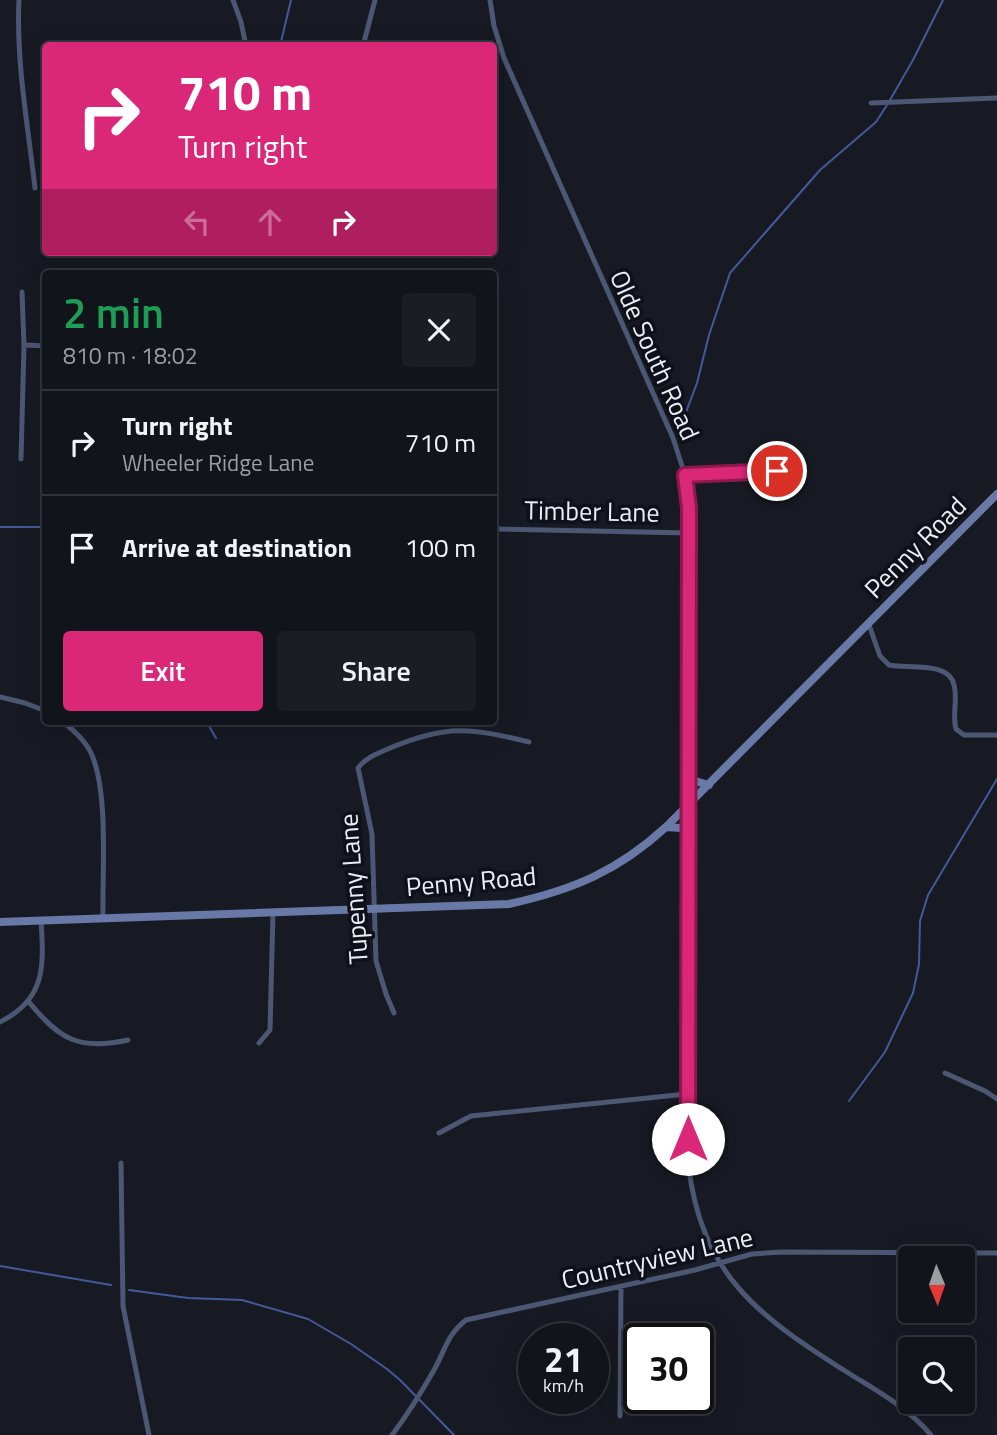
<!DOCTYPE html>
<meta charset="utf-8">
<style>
body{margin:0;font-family:"Titillium Web",sans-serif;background:#1a1d23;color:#f1f3f6;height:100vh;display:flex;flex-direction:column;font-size:26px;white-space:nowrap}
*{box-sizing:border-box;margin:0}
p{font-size:23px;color:#9c9ea2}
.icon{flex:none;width:38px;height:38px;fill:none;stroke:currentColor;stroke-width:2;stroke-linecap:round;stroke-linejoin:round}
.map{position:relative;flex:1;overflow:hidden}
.side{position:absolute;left:42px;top:270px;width:455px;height:455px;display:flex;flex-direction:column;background:#11141a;border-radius:7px;box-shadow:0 7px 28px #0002,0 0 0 2px #303339}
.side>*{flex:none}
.banner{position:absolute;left:42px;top:42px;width:455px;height:214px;border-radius:7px;box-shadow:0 7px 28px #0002,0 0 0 2px #303339;background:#db2777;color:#fff;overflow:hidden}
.needle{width:46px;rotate:178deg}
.buttons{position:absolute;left:898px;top:1246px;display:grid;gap:14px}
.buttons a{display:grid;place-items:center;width:77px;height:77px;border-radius:7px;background:#11141a;box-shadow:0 7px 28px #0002,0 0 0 2px #303339;font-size:35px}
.speed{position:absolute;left:518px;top:1323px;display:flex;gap:14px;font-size:35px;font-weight:700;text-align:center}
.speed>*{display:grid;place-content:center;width:91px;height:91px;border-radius:50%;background:#11141a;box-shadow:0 7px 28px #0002,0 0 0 2px #303339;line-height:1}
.speed small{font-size:18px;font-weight:400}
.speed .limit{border:4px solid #111;border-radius:10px;background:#fff;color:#111}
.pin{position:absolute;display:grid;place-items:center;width:60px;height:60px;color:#fff;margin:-30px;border:4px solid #fff;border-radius:50%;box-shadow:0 2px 7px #0007}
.me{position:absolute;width:77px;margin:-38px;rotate:0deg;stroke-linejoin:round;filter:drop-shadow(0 0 5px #0008)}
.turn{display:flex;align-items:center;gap:24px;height:147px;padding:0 21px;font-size:32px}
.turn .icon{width:91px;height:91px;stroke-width:2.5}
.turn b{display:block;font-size:49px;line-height:60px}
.lanes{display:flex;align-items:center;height:66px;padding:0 21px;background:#0003;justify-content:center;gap:35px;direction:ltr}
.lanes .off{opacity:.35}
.round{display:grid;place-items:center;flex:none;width:74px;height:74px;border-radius:7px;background:#1a1d23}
.head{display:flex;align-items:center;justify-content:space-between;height:119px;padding:0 21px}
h1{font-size:42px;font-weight:600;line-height:52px;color:#1e9e55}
.cta{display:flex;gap:14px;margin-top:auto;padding:14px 21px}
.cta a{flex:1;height:80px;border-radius:7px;background:#db2777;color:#fff;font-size:28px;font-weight:600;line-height:80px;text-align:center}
.cta a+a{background:#1a1d23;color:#f1f3f6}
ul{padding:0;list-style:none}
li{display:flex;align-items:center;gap:21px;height:105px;padding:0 21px;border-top:2px solid #303339}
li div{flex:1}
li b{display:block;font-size:26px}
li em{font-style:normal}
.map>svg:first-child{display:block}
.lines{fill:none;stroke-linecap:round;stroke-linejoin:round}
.stream{stroke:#44599b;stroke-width:2}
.street{stroke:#4c5774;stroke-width:5}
.secondary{stroke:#6879a8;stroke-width:8}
.route-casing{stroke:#8e194d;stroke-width:18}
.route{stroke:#db2777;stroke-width:12}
.labels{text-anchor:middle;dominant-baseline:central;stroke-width:7;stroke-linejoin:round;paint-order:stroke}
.street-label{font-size:26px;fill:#eceef5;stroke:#0e111a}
</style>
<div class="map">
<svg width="997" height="1435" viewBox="0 0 997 1435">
<rect width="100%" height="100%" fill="#171a23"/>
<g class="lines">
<!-- stream -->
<path class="stream" d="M280,46L291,0
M890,100L913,60L943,0
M685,415L697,383L709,335L730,273L820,170L876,122L887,105
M0,527H46
M206,721L216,738
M849,1101L885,1052L913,993L919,964L920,921L928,895L997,779
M0,1266L111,1285
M129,1290L188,1298L242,1300L308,1319L351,1344L387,1369L400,1380L454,1435"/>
<!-- street -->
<path class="street" d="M19,0C16,62 28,126 35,188
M233,0L241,22L246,46
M490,0L494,26L504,58L673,438L685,475L689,508L688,1162C701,1276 758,1316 850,1374C879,1392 908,1408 931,1435
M363,46L375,0
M871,103L997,98
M24,345L46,346
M21,459L24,345L22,292
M685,475L777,471
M494,529L689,533
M869,625L880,656L889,665C908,669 949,661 954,685C958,699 952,715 956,729L964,735H997
M0,697L25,703L46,711
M62,721C73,730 85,740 91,753C109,791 102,873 103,917
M29,1002C59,1039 79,1051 128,1040
M394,1013L386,994L376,961L372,834L358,768C366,757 379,753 390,748C448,724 470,728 529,742
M0,1022C46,999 44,966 41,920
M259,1043L270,1030L273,912
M945,1073L985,1091L997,1099
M439,1133L471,1116L687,1094
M121,1163L123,1306L149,1435
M620,1416L621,1286
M392,1435C408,1414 421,1393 434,1370C446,1349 446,1336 466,1320L695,1270L752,1254L782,1252L997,1253"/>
<!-- secondary -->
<path class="secondary" d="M689,773L695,781L709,785
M666,827L681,828L689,837
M0,922L509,904C573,890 618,871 666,827L997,494"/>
</g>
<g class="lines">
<defs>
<path id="route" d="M688,1139L689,508L685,475L777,471"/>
</defs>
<!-- route casing -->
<use href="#route" class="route-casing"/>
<!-- route -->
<use href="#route" class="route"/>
</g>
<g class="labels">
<!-- street labels -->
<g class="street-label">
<text transform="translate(655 355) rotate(66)">Olde South Road</text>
<text transform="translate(592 511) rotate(1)">Timber Lane</text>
<text transform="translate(915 547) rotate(-45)">Penny Road</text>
<text transform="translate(471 881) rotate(-5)">Penny Road</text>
<text transform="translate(353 889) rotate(-94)">Tupenny Lane</text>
<text transform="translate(657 1258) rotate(-13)">Countryview Lane</text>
</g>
</g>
</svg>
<div class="buttons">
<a><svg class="needle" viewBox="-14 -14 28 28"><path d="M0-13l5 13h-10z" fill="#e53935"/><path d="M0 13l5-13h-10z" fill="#9c9ea2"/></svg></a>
<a><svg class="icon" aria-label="search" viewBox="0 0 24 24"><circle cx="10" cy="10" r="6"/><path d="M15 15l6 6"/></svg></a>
</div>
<div class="speed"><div>21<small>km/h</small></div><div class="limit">30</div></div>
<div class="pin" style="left:777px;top:471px;background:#d93025"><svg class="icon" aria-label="arrive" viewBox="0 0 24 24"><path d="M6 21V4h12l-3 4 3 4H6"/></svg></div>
<svg class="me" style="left:688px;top:1139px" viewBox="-20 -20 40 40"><circle r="19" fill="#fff"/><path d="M0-13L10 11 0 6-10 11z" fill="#db2777"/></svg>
<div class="banner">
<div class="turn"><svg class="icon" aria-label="right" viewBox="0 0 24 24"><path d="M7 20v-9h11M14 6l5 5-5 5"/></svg><div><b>710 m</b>Turn right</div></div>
<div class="lanes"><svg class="icon off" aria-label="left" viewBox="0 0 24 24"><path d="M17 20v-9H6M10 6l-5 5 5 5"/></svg><svg class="icon off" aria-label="ahead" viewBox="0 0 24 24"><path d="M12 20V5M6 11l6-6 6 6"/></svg><svg class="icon" aria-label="right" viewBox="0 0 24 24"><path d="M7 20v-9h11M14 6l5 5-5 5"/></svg></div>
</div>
<section class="side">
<div class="head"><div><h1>2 min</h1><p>810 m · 18:02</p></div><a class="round"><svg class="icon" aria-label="close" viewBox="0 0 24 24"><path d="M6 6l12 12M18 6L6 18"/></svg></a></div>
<ul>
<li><svg class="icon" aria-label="right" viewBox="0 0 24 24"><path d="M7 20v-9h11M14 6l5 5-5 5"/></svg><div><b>Turn right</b><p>Wheeler Ridge Lane</p></div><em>710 m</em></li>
<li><svg class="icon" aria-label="arrive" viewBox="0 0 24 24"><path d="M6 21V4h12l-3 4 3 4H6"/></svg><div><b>Arrive at destination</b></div><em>100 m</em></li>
</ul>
<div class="cta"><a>Exit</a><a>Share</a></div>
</section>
</div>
